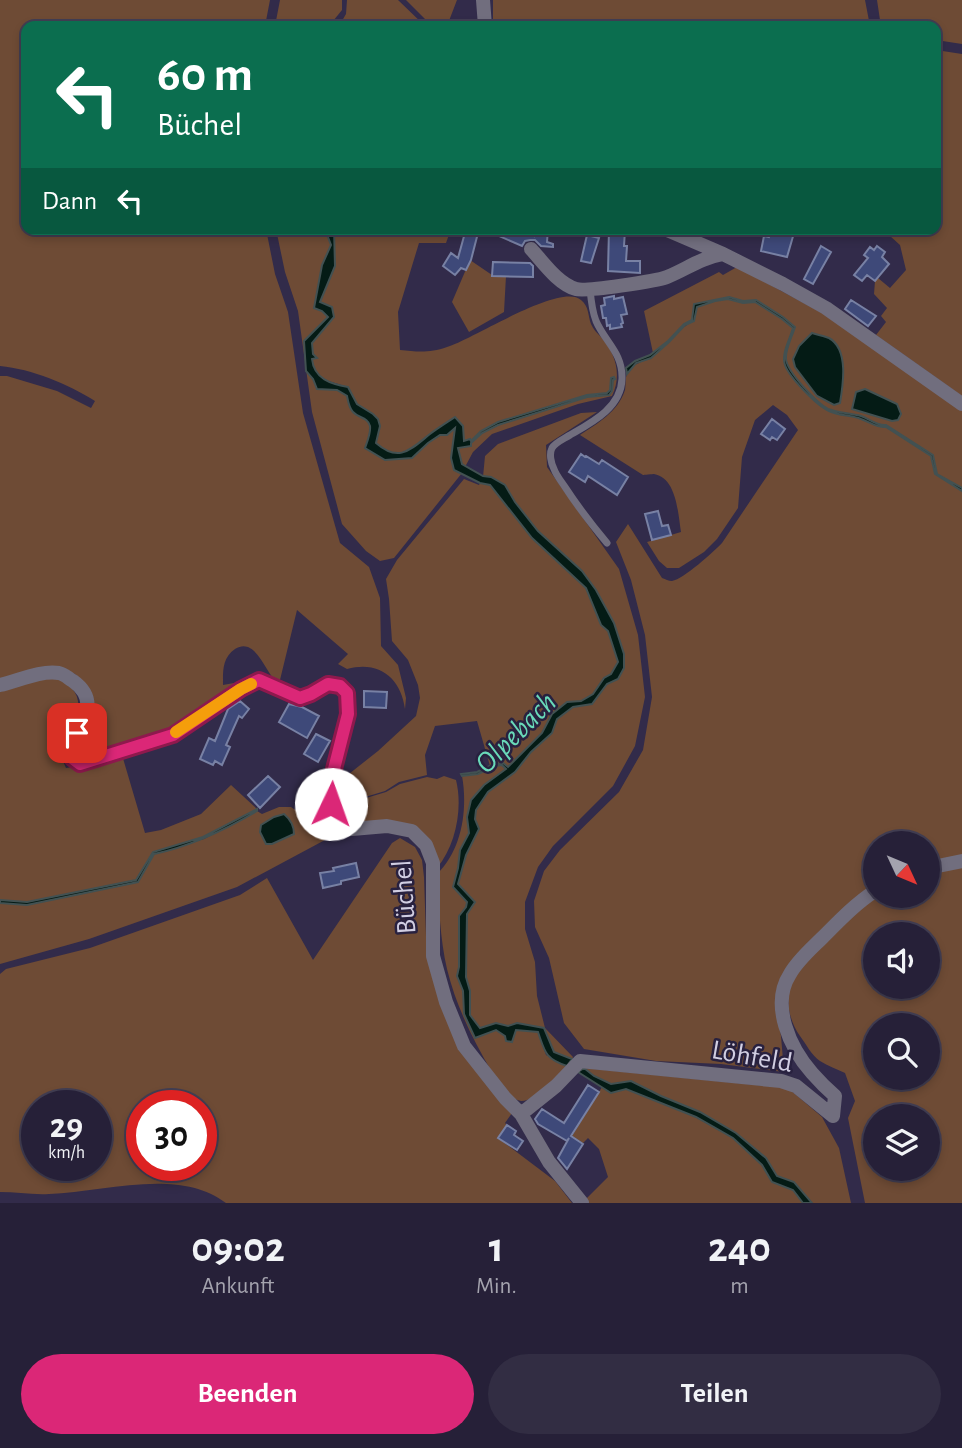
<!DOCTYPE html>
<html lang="de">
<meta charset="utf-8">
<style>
body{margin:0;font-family:"Alegreya Sans",sans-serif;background:#322d43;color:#f1f3f6;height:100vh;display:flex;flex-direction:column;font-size:26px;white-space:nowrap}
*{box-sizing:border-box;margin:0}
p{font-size:23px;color:#a4a3ae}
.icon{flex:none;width:38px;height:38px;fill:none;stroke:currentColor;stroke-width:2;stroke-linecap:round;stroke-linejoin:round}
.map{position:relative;height:1203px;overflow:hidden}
.details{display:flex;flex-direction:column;background:#262038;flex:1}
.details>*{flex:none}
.top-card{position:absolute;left:21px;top:21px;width:920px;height:214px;border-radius:14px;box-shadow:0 4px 10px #0003,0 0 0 2px #423e53;background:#0b6e4f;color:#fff;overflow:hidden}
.needle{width:46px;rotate:134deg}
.controls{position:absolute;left:863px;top:831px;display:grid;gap:14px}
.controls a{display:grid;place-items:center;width:77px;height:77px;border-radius:50%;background:#262038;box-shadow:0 4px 10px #0003,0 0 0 2px #423e53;font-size:35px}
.speed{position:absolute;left:21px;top:1090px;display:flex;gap:14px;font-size:35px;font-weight:700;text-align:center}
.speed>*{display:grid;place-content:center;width:91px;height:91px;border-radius:50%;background:#262038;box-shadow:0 4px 10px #0003,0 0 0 2px #423e53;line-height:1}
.speed small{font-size:18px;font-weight:400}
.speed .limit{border:10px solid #d22;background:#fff;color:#111}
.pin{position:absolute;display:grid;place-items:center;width:60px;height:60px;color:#fff;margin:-30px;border-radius:14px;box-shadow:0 4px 10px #0006}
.me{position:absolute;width:77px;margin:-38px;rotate:3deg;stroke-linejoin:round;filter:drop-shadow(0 0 5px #0008)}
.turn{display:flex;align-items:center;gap:24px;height:147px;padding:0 21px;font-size:32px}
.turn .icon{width:91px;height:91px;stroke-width:2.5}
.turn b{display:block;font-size:49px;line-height:60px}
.then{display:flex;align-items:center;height:66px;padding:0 21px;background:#0003;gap:14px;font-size:26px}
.eta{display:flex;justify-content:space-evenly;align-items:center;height:119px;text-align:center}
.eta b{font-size:42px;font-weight:700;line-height:49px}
.action{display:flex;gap:14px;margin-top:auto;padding:14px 21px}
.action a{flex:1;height:80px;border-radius:42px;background:#db2777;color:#fff;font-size:28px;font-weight:700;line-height:80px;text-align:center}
.action a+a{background:#322d43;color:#f1f3f6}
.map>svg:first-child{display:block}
.green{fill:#6e4b35;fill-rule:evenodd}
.water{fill:#041b15;stroke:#425152;stroke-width:2}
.building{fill:#3e4979;stroke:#7881a4;stroke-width:2}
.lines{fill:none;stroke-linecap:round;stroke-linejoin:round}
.service{stroke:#716e7e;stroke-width:7}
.minor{stroke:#716e7e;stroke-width:14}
.route-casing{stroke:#8e194d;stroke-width:18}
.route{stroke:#db2777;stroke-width:12}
.slow{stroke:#f59e0b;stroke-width:12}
.labels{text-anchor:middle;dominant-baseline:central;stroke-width:5;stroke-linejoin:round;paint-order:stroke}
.street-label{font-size:28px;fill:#d1cee2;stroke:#28213f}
.water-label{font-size:30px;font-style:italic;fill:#69d9b9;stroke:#28213f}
</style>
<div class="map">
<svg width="962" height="1203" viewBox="0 0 962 1203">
<rect width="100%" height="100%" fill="#322b4a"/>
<!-- green -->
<path class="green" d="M0,0H270L265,26H26V229H266L275,274L288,312L303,413L340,543L369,567L380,598L381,646L398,665L406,698L405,709C401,678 379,660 347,669L338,664L348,654L297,610L279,684C265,675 257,636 235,649C222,658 223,671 223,685L245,681L180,726L145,738L92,752L82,753V747L90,722L87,687L75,674L57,667L0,681V376H7L57,391L91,408L95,401C68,384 32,369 0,366Z
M280,0H342V10L329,26H275Z
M347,0H398L425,26H339L346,14Z
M406,0H457L447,26H432Z
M493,0H865L870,26H493Z
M877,0H962V44L936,40V26H887L880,20Z
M936,50L962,54V396L876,335L886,322L881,316L887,308L874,294L875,281L878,278L890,288L906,270L900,245L890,236L895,229H936Z
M276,229H313L315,231L326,232L332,245L322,265L314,307L322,311L329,317L304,341L306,371L313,379L317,389L338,390L347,396C348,401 349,408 353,412C358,418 368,417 370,426C371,433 367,442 365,449L412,458L428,443L455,427L451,458L454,470L462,473L394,558L380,561L366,551L342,524L312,412L298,311L285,272Z
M334,229H451L446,243H419L398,312L400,350C418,352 430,353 447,347C472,340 560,282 581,300C589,306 588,316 591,324C593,329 597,333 601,337C616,354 622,375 612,396L578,404L492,434L473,452L465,467L461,464L458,448L471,443L482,433L498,425L587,397L603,396L612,391L613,380L611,379L610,390L607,393L587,395L481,431L471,441H464L463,427L434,431L410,450L398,454L386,452L375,443L380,426L378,419L373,414L357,404L348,387L322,379L313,367L312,343L334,317L320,302L335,266Z
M470,260L492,275L506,276L504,312L469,332L452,302Z
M737,267L822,313L962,411V488L937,474L933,455L886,425C876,426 870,419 861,416C850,413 838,413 828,409C817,403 787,372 786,359C785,349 792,337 795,327L783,317L756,300L743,301L729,297L694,304L692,320L684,324L668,341L653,353L644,311L719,272L723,275Z
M729,299C737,301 744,301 752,302C765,304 784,320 793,328C790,338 784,350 784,360C785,373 817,406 829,411C837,415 847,415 856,417C866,420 875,428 886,427L931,456L935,474L962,491V855L928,863V844H875V885L797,956L777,1013L781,1036L784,1072L721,1064L656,1061L584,1049L564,1023L549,958L535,927L534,901L544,871L560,850L619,792L643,750L652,697L645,635L631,580L616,542L628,524L662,578C666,579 668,581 672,581C684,579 713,552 722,543L798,430L787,415L773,405L755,420L742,457L738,508L717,539L704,552L679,568H667L659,561L647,542L681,532C678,514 677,478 654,474C653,474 643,475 643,475L580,435C598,423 618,412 625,390C626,385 625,378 627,374C633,362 643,363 653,356C668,345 677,329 694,321L697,307L715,301Z
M597,412L546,445L547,467L619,569L638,635L645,697L635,746L613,786L553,846L538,867L525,902V929L535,962L537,996L545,1028L573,1057L572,1059L554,1052L544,1028L508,1027L496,1023L480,1028L470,1015V991L466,977L467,914L475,902L458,884L466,855L479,829L475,819L476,809L488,792L515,772L531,752L552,733L557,719L573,707L592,704L607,684L624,668L582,571L538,531L515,502L505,485L491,477H483L485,456L498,444L581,413Z
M464,479L479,485L480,483L490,485L532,538L586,588L601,625L608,631L618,662L611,674L604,678L593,694L581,701L567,702L552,714L542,733L508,768L502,763L490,766L477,721L435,726L425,755L427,775L399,782L385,791L342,804L340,799V781L378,751L416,716L420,698L418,685L408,660L392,641L389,599L386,579L397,560Z
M57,678C74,686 83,698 76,718C73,726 65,733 62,742C59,751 62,759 66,768L87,765L122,755L145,833L161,830L201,814L231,785L257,809L203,837L153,852L136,880L27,902L0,900V690L45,679Z
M502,765L507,769L484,785L467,817L469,833L460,850L458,868L453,887L467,902L457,976L463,991L464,1014L475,1038L496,1030L505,1036L516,1030L538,1032L546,1055L567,1066C558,1075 534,1102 521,1101C508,1099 498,1082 492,1072C473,1040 456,1006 447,969C440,939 439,905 437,874C462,850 468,809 462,776L478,774L495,766Z
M444,776L456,780C463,808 456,845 437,868L426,840L364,824L348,817L343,805L386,792L400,784L427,777L437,779Z
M279,807H291C309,818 312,830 336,828L338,833L237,887L89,939L0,964V903L27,905L137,882L154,854L204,839L257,811L262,814Z
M400,838L415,847L422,860L424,877L426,936L451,1018L512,1113L505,1123L507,1125L498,1138L555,1181L572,1203H226C179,1167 104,1192 49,1194C33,1195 16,1192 0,1192V974L6,969L90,948L240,895L267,878L313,960L392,843ZM37,1106H96V1166H37ZM142,1106H201V1166H142Z
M962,865V1203H865L848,1118L855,1101L845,1073C837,1069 828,1066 820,1061C812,1056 806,1044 800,1036C790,1022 785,1003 791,985C799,959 855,915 876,896H928V873ZM875,934H928V987H875ZM875,1026H928V1078H875ZM875,1116H928V1169H875Z
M584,1068L788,1088L822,1117L839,1148L851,1203H812L794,1182L777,1176L766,1158L736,1133L631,1081L611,1084L594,1076Z
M602,1087L611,1093L626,1089L695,1117L733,1138L762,1165L772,1182L793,1190L803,1203H589L586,1199L608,1177L599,1149L588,1138L583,1143L572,1136Z"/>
<!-- water -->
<path class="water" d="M313,229H334L335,266L320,302L332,307L334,317L312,343L313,354L317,358L312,359C314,379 331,384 348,387L357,404L373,414L378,419L380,426L376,443C399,463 410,450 430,434C438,428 446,423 455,417L463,426L464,441L470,439L471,441L481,431L498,422L587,395L607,393L610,390L611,378L614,377L615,379L613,380L612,391L609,395L587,397L498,425L482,433L471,443V446L458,448L462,464L483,476L491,477L505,485L515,502L538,531L582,571L596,590L614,623L624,654V668L618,679L607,684L592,704L573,707L557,719L552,733L531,752L515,772L488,792L476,810L475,819L479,829L466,855L458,884L475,902L467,914L466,977L470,991V1015L480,1028L496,1023L508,1026L517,1023L544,1028L554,1052L572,1059L567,1066C545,1059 545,1052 538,1032L516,1030L512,1042L506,1041L505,1036L496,1030L475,1038L464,1014L463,991L457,976L459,967V916L466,907L467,902L453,887L458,868L460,850L469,833L467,817L471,800L484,785L506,769L502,765L495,766L478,774L462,776L461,774L477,772L494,764L503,763L508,767L542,733L552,714L567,702L581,701L593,694L604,678L611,674L618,662L608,631L601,625L586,588L532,538L490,485L480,483L454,470L451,458L455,428L447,435H440L428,443L412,458L385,460L365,448C367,442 371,433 370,426C368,417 358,418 353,412C349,408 348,401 347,396L337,390L317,389L313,379L306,371L304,341L328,317L322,311L314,308L322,265L331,245L326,232L314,231Z
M729,297L743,301L756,300L783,317L795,327C792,337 785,349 786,359C787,372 817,403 828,409C838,413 850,413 861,416C870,419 876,426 886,425L933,455L937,474L962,488V491L935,474L931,456L886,427C877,428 870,422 861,419C851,415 839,416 829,411C817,406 789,377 785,365C781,354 790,339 793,328L782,319L755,302L743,303L728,299L715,301L697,307L694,321L685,325L669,342L651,358L636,363L627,374L626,368L635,361L650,355L668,341L684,324L692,320L694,304Z
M812,333C818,335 824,336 829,338C849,349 843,385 840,403L834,405L817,396L795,367L793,359L799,346Z
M865,389L897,404L901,414L898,420L892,421L852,409L856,392Z
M257,809V811C225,830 192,846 154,854L138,882L27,905L0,903V900L27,902L136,880L153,852L203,837Z
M284,814C290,819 294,826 294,834L272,844H266L260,832L261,825L274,817Z
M584,1068L594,1076L611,1084L631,1081L661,1096L700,1112L736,1133L766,1158L777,1176L794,1182L812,1203H803L793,1190L772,1182L762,1165L733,1138L696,1117L626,1089L611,1093L578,1072Z"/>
<!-- building -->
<path class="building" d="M466,229H479L471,260L466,270L461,268L455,275L443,266L451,253L458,258Z
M483,229H516L534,236L535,229H548L547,242L553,244V247L541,246L535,240H530L525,241L522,246Z
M609,229L625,230L624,246H627L626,261H640V273L608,271Z
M780,229L794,233L787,257L761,251L764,236L769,237L770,235L774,236Z
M587,235L599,238L591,263L581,261Z
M821,246L831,252L813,284L804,279Z
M877,246L885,252L882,257L889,264L875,281L867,275L862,281L854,275L868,258L864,255L870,247L874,250Z
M493,262L530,263L533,266V277L492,276Z
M614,296V299L623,297L627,314L621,315L623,323L621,324L622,327L610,329V325L607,326L606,318H603L601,306L605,305L604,298Z
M851,300L876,316L868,326L845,309Z
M772,419L785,429L777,440L772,437L770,440L761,434Z
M581,454L585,457L586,456L599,464L602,460L628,477L617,495L588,476L585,482L569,472Z
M658,511L662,526L668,525L671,535L652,540L645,514Z
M364,691L387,692L386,708L364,707Z
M240,701L249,709L242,718L239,716L226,745L230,747L222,765L215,761L213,765L200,759L209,738L215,741L228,709Z
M289,704L302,707L319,716L307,738L279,722Z
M316,734L330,741L318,762L304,754Z
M268,776L280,787L260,808L248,795Z
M356,863L359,877L341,881V884L323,888L320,873L334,871L333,868Z
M588,1085L599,1092L571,1136L583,1144L567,1169L558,1158L569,1138L567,1141L538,1124L535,1119L542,1109L564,1123Z
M507,1125L516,1131L514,1135L523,1141L517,1150L498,1138Z"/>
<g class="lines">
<!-- service -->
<path class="service" d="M590,289C591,300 592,311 596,321C605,342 623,353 622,379C621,408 591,423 570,435C564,439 556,442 552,448C549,454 551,463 554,469C556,475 561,481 565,487C578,507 592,525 607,543"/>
<!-- minor -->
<path class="minor" d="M483,0L485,26
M665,229L723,254L783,284L826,308L962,404
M531,249C543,262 558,284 576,289C585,292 657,281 667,277C689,268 698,259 723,254
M0,685C18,681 40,670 59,673C64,674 68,678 73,681C101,701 82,724 70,747L72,758L80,764L173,735L241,689L259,680L300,698L311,694L328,684L339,686L347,693L348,714L334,769L331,804L339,820L352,829L387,826L412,831L426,845L433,863V956L446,1002L464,1046L505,1098L521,1114L549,1162L582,1203
M928,868L962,861
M521,1114L556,1086L580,1061L781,1081L796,1086L833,1116
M833,1116L835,1096C827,1089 819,1081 812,1073C790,1048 770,1005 790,974C798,960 811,949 822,938C839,921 855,904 875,891"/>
</g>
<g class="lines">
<defs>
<path id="route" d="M77,733L70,747L72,758L80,764L173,735L241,689L259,680L300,698L311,694L328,684L340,686L347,693L348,714L334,769L331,804"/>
</defs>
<!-- route casing -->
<use href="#route" class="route-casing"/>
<!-- route -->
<use href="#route" class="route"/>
<!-- slow -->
<path class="slow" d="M176,732L241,689L251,684"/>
</g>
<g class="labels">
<!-- street labels -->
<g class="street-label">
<text transform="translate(405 897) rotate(-94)">Büchel</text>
<text transform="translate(752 1057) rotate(10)">Löhfeld</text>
</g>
<!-- water labels -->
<g class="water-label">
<text transform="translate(516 733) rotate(-45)">Olpebach</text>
</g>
</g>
</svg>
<div class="controls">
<a><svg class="needle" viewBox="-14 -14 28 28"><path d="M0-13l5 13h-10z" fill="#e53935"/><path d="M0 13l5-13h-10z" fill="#a4a3ae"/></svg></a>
<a><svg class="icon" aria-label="sound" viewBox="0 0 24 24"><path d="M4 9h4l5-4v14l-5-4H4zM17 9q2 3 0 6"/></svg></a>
<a><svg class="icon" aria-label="search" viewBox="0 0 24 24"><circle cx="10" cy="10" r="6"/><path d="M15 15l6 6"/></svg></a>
<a><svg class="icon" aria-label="layers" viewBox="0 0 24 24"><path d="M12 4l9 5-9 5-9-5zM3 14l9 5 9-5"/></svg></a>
</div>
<div class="speed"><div>29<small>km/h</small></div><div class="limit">30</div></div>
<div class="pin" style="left:77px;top:733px;background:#d93025"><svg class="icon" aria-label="arrive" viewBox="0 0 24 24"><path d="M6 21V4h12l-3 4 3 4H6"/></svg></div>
<svg class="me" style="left:331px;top:804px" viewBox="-20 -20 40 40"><circle r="19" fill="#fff"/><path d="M0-13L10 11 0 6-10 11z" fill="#db2777"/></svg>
<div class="top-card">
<div class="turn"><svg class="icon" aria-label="left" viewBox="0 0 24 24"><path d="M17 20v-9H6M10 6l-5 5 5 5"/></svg><div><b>60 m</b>Büchel</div></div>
<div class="then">Dann<svg class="icon" aria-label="left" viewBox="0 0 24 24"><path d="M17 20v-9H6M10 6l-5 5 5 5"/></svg></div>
</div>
</div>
<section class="details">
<div class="eta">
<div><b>09:02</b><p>Ankunft</p></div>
<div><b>1</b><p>Min.</p></div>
<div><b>240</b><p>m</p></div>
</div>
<div class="action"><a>Beenden</a><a>Teilen</a></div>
</section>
